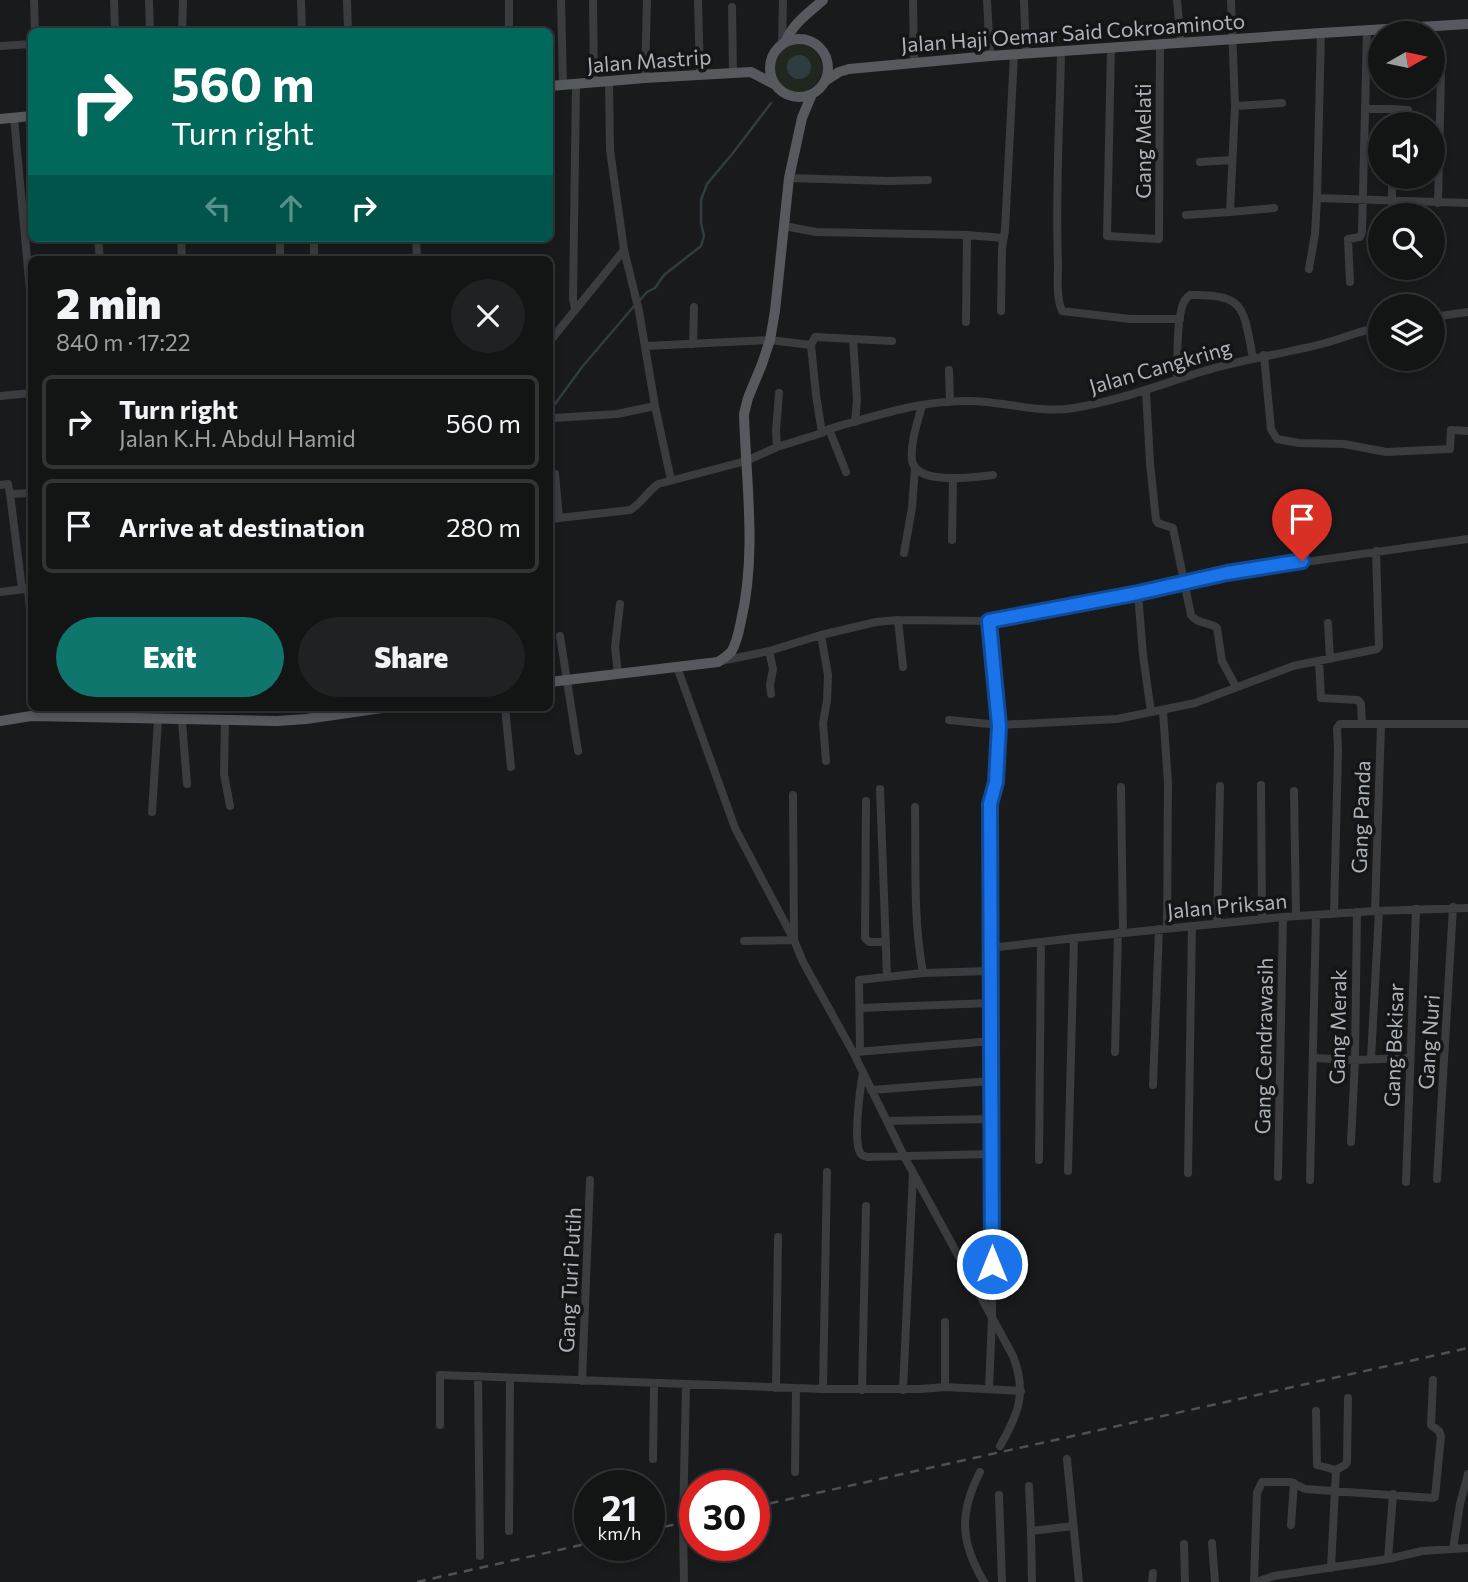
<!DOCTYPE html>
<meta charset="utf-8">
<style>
body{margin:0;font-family:Commissioner,sans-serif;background:#202122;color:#f1f3f6;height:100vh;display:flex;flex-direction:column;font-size:26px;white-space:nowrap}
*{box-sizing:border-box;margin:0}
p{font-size:23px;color:#9d9ea0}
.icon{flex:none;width:38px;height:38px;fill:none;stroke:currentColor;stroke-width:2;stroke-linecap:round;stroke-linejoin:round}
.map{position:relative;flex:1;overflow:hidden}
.drawer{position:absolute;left:28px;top:256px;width:525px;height:455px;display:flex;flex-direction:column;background:#131414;border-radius:10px;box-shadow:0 4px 10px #0003,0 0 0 2px #323334}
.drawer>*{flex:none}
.banner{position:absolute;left:28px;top:28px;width:525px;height:214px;border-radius:10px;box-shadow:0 4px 10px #0003,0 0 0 2px #323334;background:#00695c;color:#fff;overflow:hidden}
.needle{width:46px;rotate:81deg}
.fabs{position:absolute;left:1368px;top:21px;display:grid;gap:14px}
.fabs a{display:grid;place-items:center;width:77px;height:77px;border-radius:50%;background:#131414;box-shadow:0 4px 10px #0003,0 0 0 2px #323334;font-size:35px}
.speed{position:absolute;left:574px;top:1470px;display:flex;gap:14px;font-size:35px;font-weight:700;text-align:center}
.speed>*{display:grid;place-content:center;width:91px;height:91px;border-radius:50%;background:#131414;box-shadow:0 4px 10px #0003,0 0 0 2px #323334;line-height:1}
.speed small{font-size:18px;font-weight:400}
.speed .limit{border:10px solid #d22;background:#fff;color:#111}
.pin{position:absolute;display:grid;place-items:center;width:60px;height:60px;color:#fff;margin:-72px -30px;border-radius:50% 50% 50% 0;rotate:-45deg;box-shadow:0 0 7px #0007}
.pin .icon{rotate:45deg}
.me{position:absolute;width:77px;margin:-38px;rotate:0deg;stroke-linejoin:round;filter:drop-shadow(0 0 5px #0008)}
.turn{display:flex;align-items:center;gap:24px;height:147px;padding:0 28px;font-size:32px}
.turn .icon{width:91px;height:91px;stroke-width:2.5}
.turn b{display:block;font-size:49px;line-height:60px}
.lanes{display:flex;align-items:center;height:66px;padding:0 28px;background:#0003;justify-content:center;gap:35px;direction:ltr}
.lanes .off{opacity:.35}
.round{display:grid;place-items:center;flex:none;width:74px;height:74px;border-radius:37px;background:#202122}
.head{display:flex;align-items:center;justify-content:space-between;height:119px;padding:0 28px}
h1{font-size:42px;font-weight:800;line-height:52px}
.primary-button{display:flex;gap:14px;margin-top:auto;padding:14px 28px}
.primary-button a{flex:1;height:80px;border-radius:42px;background:#0f766e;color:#fff;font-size:28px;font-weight:800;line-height:80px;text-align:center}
.primary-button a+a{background:#202122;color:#f1f3f6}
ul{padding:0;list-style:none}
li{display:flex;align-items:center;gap:21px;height:94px;margin:0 14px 10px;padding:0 14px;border:4px solid #323334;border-radius:10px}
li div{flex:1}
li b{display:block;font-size:26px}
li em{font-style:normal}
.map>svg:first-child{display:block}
.green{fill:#1f271f}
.water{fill:#2f3c40}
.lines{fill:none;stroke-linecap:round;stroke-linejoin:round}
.stream{stroke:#2f3c40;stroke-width:2.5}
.minor{stroke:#3a3c40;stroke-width:8}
.major{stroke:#565a5f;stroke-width:10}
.rail{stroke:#4d5155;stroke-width:2.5;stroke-dasharray:9 7;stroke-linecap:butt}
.route-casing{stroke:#114b97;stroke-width:18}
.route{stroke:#1a73e8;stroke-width:12}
.labels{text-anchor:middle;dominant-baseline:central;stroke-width:7;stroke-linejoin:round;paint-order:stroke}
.street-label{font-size:21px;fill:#acb3bb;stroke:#141517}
</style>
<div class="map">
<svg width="1468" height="1582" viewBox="0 0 1468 1582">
<rect width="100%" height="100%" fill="#191a1b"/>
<!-- green -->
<path class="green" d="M774 68a24 24 0 1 1 48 0a24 24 0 1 1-48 0Z"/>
<!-- water -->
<path class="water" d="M787 67a12 12 0 1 1 24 0a12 12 0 1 1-24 0Z"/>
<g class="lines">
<!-- stream -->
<path class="stream" d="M640,300L647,292L655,288L664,275L701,246L704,236L701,223V200L707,184L733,153L771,103
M550,411L582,367L635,305"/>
<!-- minor -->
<path class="minor" d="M34,0L35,32
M114,0L115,32
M149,0L150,32
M301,0L302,32
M347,0L348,32
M509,0V32
M561,0L563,85
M593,0L594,83
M698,0L700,75
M913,0L914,63
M987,0L990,56
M1024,0L1026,53
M1177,0L1181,43
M1231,0L1235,106L1230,212L1274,208
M732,7L733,73
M182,32L183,0
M782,44L783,0
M0,46L32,44
M1111,48L1107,236L1159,239L1160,44
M1061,51C1060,121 1055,192 1058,263C1058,278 1056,297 1062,311L1130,319H1180
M645,78L647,0
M609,81L610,150L624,250L639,311L655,406L671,480
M1235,106L1282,103
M1365,109H1392L1408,110
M14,118L32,312
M1364,146H1381
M1200,162L1232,160
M789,178L889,181L928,180
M1317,198L1468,203
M1438,203L1441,75
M1186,215L1230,212
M1392,215V177
M784,226L816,232L967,235L1003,238
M98,238L100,259
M181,238L182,259
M280,238V259
M314,238V259
M416,238L417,259
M1309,269L1315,234L1317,198L1321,33
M1350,282L1348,239L1360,237L1362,232L1367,31
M575,309L573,299L576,84
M1001,311L1002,248L1005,230L1014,54
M1433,317L1468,312
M966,322L967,235
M853,339L857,400L855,422
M550,341L624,250
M693,344L694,307
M811,345L815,337L892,341
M646,346L770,340L811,345L816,395L822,433
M1264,355L1271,429L1277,439L1299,443L1344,444L1386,452L1450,449L1451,430L1468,431
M949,370L950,402
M1177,379C1178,358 1176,324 1183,304C1185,298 1186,299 1190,295C1247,294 1243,309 1253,358
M1146,391L1150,463L1156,520L1158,523L1173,528L1191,615C1198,625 1209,621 1217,628L1222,661L1236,687
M0,396L32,393
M922,405C918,422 910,442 912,460C915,486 975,477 993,475
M554,418L617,414L655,406
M829,429L846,472
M777,447L776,431L779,393
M555,474L559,518
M0,485L8,484L10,494
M550,519L630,510C641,504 647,492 658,484L746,461L777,447L822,433L829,429C875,416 921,400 969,401C1004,401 1039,414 1074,408C1118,401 1159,385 1201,372C1242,359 1284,354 1325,343C1344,338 1361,330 1381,327
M952,540L953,479
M904,553L912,508L915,468
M28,588L32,633
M22,589L10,494L32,493
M0,592L25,589
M1138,593L1143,655L1151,712
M898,620L903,667
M1328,623L1330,659
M821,635L828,675L827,701L823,723L826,761
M560,636L578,751
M769,651L773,669L770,685L771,694
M721,661L769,651L821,635L876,622L898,620L989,621L1138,593L1227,573L1468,539
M1319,661L1321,698L1358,700L1361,704L1362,724H1468
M677,667L735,828L794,940L803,962L853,1052L904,1156L1013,1356C1027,1392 1019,1413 1000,1446
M618,674L615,647L620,604
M505,707L511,767
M1163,711L1168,783L1167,928
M225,720L224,774L230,806
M949,720L999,725L1117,719L1195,703L1293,666L1377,649L1379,646L1376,551
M182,721L187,784
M1261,785L1262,919
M1121,787L1123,933
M880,789L887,976
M1294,791L1296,916
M866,801L865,938L869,942H886
M915,807C916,862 913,919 923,973
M152,812L158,720
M1375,911L1381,725
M1334,913L1338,751L1337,728L1340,724H1362
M1217,924L1220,786
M744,941L794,940L793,795
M990,948L1074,938L1283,917L1375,911L1468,908
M860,1008L991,1003
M860,1051L859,980L923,973L990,971
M856,1052L992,1041
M1115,1052L1118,933
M1313,1058L1355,1060L1409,1058
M1371,1058L1379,911
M863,1073C860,1089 854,1135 859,1150C861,1156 862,1155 867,1157L991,1154
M1153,1085L1159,929
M871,1090L991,1081
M887,1121L991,1119
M1351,1142L1355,1060L1357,912
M1039,1160L1041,942
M1068,1171L1074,938
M1188,1173L1192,926
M1278,1177L1283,917
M1437,1179L1453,907
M1310,1180L1316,915
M1406,1182L1416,909
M478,1376L480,1556
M582,1381L590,1180
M945,1387V1322
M776,1388L778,1237
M823,1389L827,1172
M989,1389L992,1318V1237L990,1103V804L996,782L999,725L989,621
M862,1390L866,1206
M903,1390L913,1173
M1316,1411L1317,1465L1336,1470L1345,1465L1347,1462L1348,1398
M440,1425V1375L823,1389H921L945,1387L1021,1391
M653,1459L654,1384
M1067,1459L1079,1582
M795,1472L796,1388
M980,1472C959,1513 960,1542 984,1582
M1029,1486L1031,1531
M999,1495L1002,1582
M1291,1525L1294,1483
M509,1531L510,1378
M1212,1543L1215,1582
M1184,1544L1185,1582
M1453,1549L1460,1504L1468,1474
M1388,1559L1393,1494
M1331,1568L1336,1470
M684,1582L683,1522L686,1385
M1032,1582L1031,1531L1073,1526
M1152,1582L1153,1573
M1254,1582L1257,1493L1262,1482H1291L1305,1489L1433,1498L1435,1497L1441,1436L1439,1431L1431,1425L1433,1380
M1256,1582L1274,1576L1388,1559L1422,1551L1468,1548"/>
<!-- major -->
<path class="major" d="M770 68a29 29 0 1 1 58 0a29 29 0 1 1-58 0Z
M786,41C792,24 810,12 823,0
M825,81L839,72L849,69L990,56L1321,33L1468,24
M550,86L645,78L751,72L774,84
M0,119L32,116
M550,682L718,662C723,659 727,656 731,652C737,643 739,631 741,621C757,554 746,482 744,414L748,398L762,364L770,340L775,311L789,178L802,118L812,94
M0,721L31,716L277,721L306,719L389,707"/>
<!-- rail -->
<path class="rail" d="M754,1507L1468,1348
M649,1530L695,1520
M417,1582L590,1543"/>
</g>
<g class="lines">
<defs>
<path id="route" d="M992,1264L990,804L996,782L999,726L989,621L1138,593L1227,573L1302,561"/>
</defs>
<!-- route casing -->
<use href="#route" class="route-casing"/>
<!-- route -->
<use href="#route" class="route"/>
</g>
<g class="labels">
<!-- street labels -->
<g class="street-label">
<text transform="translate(1073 32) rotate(-4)">Jalan Haji Oemar Said Cokroaminoto</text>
<text transform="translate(649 60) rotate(-4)">Jalan Mastrip</text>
<text transform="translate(1142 141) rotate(-90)">Gang Melati</text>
<text transform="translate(1160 366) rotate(-16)">Jalan Cangkring</text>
<text transform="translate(1360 817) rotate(-88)">Gang Panda</text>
<text transform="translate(1227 905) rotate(-5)">Jalan Priksan</text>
<text transform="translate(1337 1027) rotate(-89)">Gang Merak</text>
<text transform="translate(1428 1042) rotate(-86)">Gang Nuri</text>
<text transform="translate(1393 1045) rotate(-88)">Gang Bekisar</text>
<text transform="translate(1263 1046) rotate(-89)">Gang Cendrawasih</text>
<text transform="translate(569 1280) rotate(-87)">Gang Turi Putih</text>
</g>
</g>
</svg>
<div class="fabs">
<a><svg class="needle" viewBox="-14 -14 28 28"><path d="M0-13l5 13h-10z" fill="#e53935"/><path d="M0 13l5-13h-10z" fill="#9d9ea0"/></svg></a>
<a><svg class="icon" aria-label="sound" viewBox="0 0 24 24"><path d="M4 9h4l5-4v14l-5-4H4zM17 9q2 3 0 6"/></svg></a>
<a><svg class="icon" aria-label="search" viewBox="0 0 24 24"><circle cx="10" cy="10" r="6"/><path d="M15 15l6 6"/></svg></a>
<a><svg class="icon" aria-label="layers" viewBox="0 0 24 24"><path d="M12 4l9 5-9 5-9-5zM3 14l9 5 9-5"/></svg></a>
</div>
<div class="speed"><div>21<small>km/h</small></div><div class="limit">30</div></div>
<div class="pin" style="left:1302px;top:561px;background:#d93025"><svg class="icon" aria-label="arrive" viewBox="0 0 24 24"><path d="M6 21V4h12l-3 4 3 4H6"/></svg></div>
<svg class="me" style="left:992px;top:1264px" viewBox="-20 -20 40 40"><circle r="17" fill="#1a73e8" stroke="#fff" stroke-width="3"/><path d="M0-11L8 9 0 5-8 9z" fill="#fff"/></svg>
<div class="banner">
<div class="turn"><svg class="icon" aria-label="right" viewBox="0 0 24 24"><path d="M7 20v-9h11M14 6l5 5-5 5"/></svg><div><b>560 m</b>Turn right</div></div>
<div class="lanes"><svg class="icon off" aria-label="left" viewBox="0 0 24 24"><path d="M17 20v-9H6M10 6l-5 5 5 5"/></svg><svg class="icon off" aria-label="ahead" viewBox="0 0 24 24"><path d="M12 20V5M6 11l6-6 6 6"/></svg><svg class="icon" aria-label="right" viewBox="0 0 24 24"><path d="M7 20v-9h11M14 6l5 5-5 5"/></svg></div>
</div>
<section class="drawer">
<div class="head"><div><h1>2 min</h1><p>840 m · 17:22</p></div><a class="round"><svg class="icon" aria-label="close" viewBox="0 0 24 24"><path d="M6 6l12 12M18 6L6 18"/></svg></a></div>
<ul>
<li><svg class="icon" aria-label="right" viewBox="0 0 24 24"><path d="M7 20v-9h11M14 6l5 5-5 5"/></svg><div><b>Turn right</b><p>Jalan K.H. Abdul Hamid</p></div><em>560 m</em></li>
<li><svg class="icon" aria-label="arrive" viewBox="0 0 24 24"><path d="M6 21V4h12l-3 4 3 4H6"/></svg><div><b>Arrive at destination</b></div><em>280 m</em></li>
</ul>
<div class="primary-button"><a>Exit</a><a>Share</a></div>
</section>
</div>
